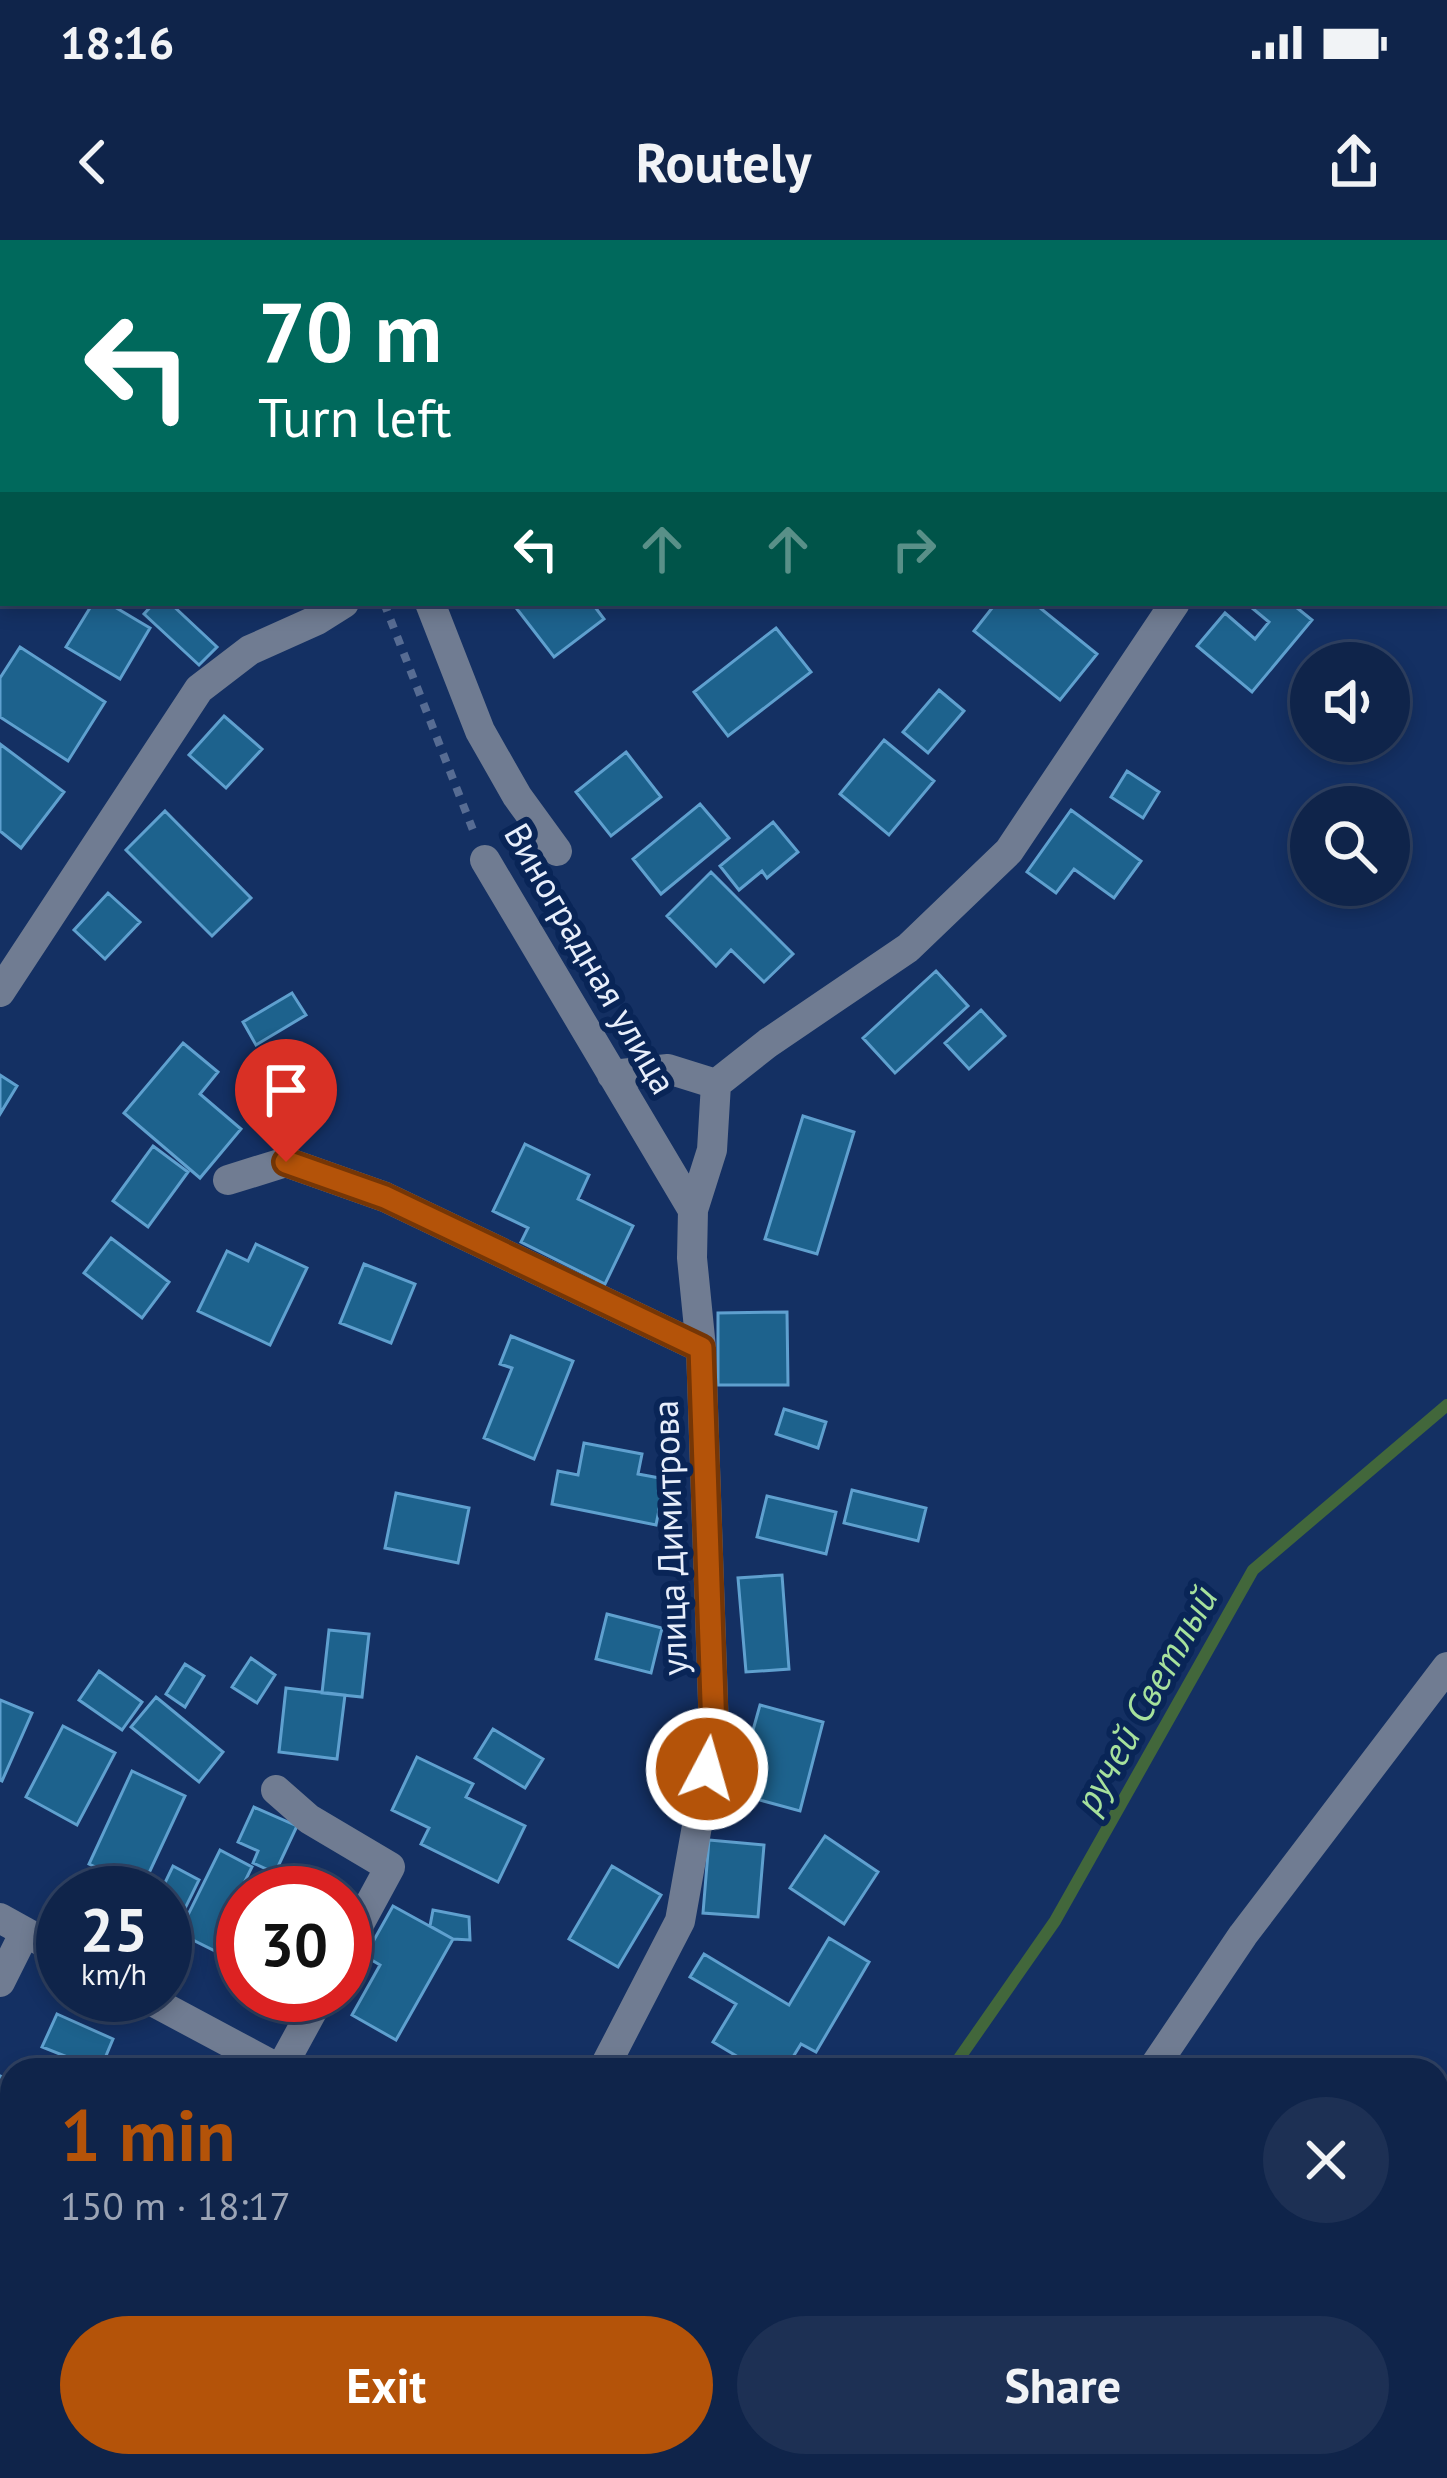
<!DOCTYPE html>
<meta charset="utf-8">
<style>
body{margin:0;font-family:"PT Sans",sans-serif;background:#1d3054;color:#f1f3f6;height:100vh;display:flex;flex-direction:column;font-size:45px;white-space:nowrap}
*{box-sizing:border-box;margin:0}
p{font-size:39px;color:#9ba4b5}
.icon{flex:none;width:66px;height:66px;fill:none;stroke:currentColor;stroke-width:2;stroke-linecap:round;stroke-linejoin:round}
.map{position:relative;flex:1;overflow:hidden}
.panel{position:absolute;left:0px;top:1818px;width:1449px;height:420px;display:flex;flex-direction:column;background:#0f244a;border-radius:36px 36px 0 0;box-shadow:0 6px 18px #0003,0 0 0 3px #2f4162}
.panel>*{flex:none}
.banner{position:absolute;left:0px;top:0px;width:1449px;height:366px;box-shadow:0 6px 18px #0003,0 0 0 3px #2f4162;background:#00695c;color:#fff;overflow:hidden}
.controls{position:absolute;left:1290px;top:402px;display:grid;gap:24px}
.controls a{display:grid;place-items:center;width:120px;height:120px;border-radius:50%;background:#0f244a;box-shadow:0 6px 18px #0003,0 0 0 3px #2f4162;font-size:60px}
.speed{position:absolute;left:36px;top:1626px;display:flex;gap:24px;font-size:60px;font-weight:700;text-align:center}
.speed>*{display:grid;place-content:center;width:156px;height:156px;border-radius:50%;background:#0f244a;box-shadow:0 6px 18px #0003,0 0 0 3px #2f4162;line-height:1}
.speed small{font-size:30px;font-weight:400}
.speed .limit{border:18px solid #d22;background:#fff;color:#111}
.pin{position:absolute;display:grid;place-items:center;width:102px;height:102px;color:#fff;margin:-123px -51px;border-radius:50% 50% 50% 0;rotate:-45deg;box-shadow:0 0 12px #0007}
.pin .icon{rotate:45deg}
.me{position:absolute;width:132px;margin:-66px;rotate:6deg;stroke-linejoin:round;filter:drop-shadow(0 0 9px #0008)}
.turn{display:flex;align-items:center;gap:42px;height:252px;padding:0 60px;font-size:54px}
.turn .icon{width:156px;height:156px;stroke-width:2.5}
.turn b{display:block;font-size:84px;line-height:102px}
.lanes{display:flex;align-items:center;height:114px;padding:0 60px;background:#0003;justify-content:center;gap:60px;direction:ltr}
.lanes .off{opacity:.35}
.round{display:grid;place-items:center;flex:none;width:126px;height:126px;border-radius:63px;background:#1d3054}
.head{display:flex;align-items:center;justify-content:space-between;height:204px;padding:0 60px}
h1{font-size:72px;font-weight:800;line-height:90px;color:#b45309}
.cta{display:flex;gap:24px;margin-top:auto;padding:24px 60px}
.cta a{flex:1;height:138px;border-radius:72px;background:#b45309;color:#fff;font-size:48px;font-weight:800;line-height:138px;text-align:center}
.cta a+a{background:#1d3054;color:#f1f3f6}
.status{display:flex;justify-content:space-between;align-items:center;height:84px;padding:0 60px;background:#0f244a;direction:ltr}
.status svg{height:33px;fill:currentColor}
header{display:flex;justify-content:space-between;align-items:center;height:156px;padding:0 60px;background:#0f244a;font-size:54px;font-weight:800}
.map>svg:first-child{display:block}
.lines{fill:none;stroke-linecap:round;stroke-linejoin:round}
.stream{stroke:#42673b;stroke-width:12}
.building{fill:#1d628d;stroke:#5fa0cf;stroke-width:3}
.path{stroke:#576c93;stroke-width:8;stroke-dasharray:9 9;stroke-linecap:butt}
.minor{stroke:#707c92;stroke-width:30}
.route-casing{stroke:#753606;stroke-width:30}
.route{stroke:#b45309;stroke-width:21}
.labels{text-anchor:middle;dominant-baseline:central;stroke-width:12;stroke-linejoin:round;paint-order:stroke}
.street-label{font-size:36px;fill:#e7eefb;stroke:#092557}
.water-label{font-size:39px;font-style:italic;fill:#a6e19c;stroke:#092557}
</style>
<div class="status"><b>18:16</b><svg viewBox="0 0 49 12"><path d="M0 12V9h3v3zM5 12V6h3v6zM10 12V3h3v9zM15 12V0h3v12zM26 1h20v11H26zM47 4h2v5h-2z"/></svg></div>
<header><svg class="icon" aria-label="back" viewBox="0 0 24 24"><path d="M15 5l-7 7 7 7"/></svg>Routely<svg class="icon" aria-label="share" viewBox="0 0 24 24"><path d="M12 15V3M7 8l5-5 5 5M5 13v7h14v-7"/></svg></header>
<div class="map">
<svg width="1447" height="2238" viewBox="0 0 1447 2238">
<rect width="100%" height="100%" fill="#143063"/>
<g class="lines">
<!-- stream -->
<path class="stream" d="M951,1830L1055,1681L1253,1330L1447,1165
M772,2238L783,2226"/>
</g>
<!-- building -->
<path class="building" d="M1327,0H1403L1406,3H1330Z
M93,363H108L150,388L120,439L66,407Z
M154,363H170L217,407L199,425L144,374Z
M526,363H592L604,379L554,417L517,369Z
M996,363H1034L1097,414L1060,460L974,391Z
M1246,363H1291L1312,380L1252,452L1197,406L1225,373L1255,399L1269,382Z
M776,388L811,432L728,496L694,452Z
M20,407L105,462L68,521L0,477V438Z
M939,450L964,471L928,513L903,492Z
M224,476L262,509L226,548L189,515Z
M884,500L934,541L889,595L840,554Z
M0,504L64,552L21,608L0,591Z
M626,512L661,557L611,596L576,552Z
M1127,531L1159,552L1143,578L1111,557Z
M700,564L729,598L661,654L633,619Z
M1071,570L1141,621L1114,658L1074,629L1056,653L1027,632Z
M165,571L251,658L212,696L126,610Z
M773,582L798,612L767,638L762,631L739,650L720,626Z
M711,632L793,714L764,742L731,710L716,726L667,676Z
M108,653L140,682L105,719L74,690Z
M936,731L968,766L895,833L863,798Z
M292,753L306,775L256,805L243,782Z
M981,770L1005,796L969,829L945,803Z
M183,803L218,832L200,854L241,889L200,938L124,873Z
M282,815L327,868L293,896L248,843Z
M0,835L17,846L0,874Z
M803,876L854,892L817,1014L765,999Z
M525,904L589,935L578,959L633,986L605,1044L521,1002L528,988L493,971Z
M153,906L188,932L148,987L113,961Z
M111,998L169,1042L142,1078L84,1033Z
M256,1004L307,1028L270,1105L198,1071L227,1011L248,1021Z
M364,1024L415,1044L391,1103L340,1083Z
M787,1072L788,1145H718V1073Z
M511,1096L573,1121L534,1219L484,1198L512,1128L500,1124Z
M784,1169L826,1182L818,1208L776,1194Z
M584,1203L642,1214L638,1234L665,1239L656,1285L552,1264L558,1231L578,1235Z
M852,1250L926,1268L918,1301L844,1283Z
M396,1253L469,1268L458,1323L385,1308Z
M767,1256L836,1272L826,1314L757,1297Z
M782,1335L789,1429L746,1432L738,1338Z
M607,1374L662,1388L651,1433L596,1419Z
M329,1390L369,1394L362,1457L322,1453Z
M251,1418L275,1435L257,1463L232,1447Z
M185,1424L204,1436L185,1467L166,1454Z
M99,1431L142,1462L122,1490L79,1460Z
M286,1448L345,1455L337,1519L279,1512Z
M156,1457L223,1512L199,1542L131,1487Z
M0,1460L32,1473L2,1541L0,1540Z
M760,1465L823,1482L800,1571L745,1556L751,1536L741,1533Z
M63,1486L115,1513L77,1585L26,1557Z
M493,1489L543,1519L525,1548L475,1518Z
M417,1517L473,1544L466,1557L525,1586L498,1642L421,1604L429,1588L392,1570Z
M132,1531L185,1556L142,1648L89,1624Z
M254,1567L297,1586L275,1633L253,1623L258,1611L238,1602Z
M825,1596L878,1632L844,1684L790,1648Z
M709,1600L764,1605L758,1677L703,1673Z
M220,1610L252,1627L243,1645L258,1652L243,1653V1681L237,1693L231,1690L219,1713L179,1693Z
M173,1626L199,1640L171,1697L165,1694V1653H160Z
M612,1626L661,1655L618,1727L569,1699Z
M393,1666L453,1699L396,1800L352,1775L380,1725L365,1716Z
M433,1670L469,1677L470,1700L453,1699L430,1686Z
M829,1698L869,1722L816,1812L801,1804L785,1830H760L713,1802L736,1764L690,1737L704,1714L789,1765Z
M57,1774L113,1799L100,1830L42,1807Z
M0,1836L12,1841V1900L0,1895Z
M1443,1841L1447,1848V1889L1437,1894V1845Z
M1447,1901V1996L1437,1974V1905Z
M0,1911L12,1917V1977L2,1972L0,1977Z
M0,1999L12,2005V2061L0,2054Z
M1443,2132L1447,2139V2238H1380L1372,2226H1437V2136Z
M1184,2226H1197L1206,2238H1169Z
M1261,2226H1304L1310,2238H1267Z
M1317,2226H1362L1370,2238H1325Z"/>
<g class="lines">
<!-- path -->
<path class="path" d="M384,363L473,590"/>
<!-- minor -->
<path class="minor" d="M200,0L203,3
M607,3L610,0
M1286,3L1288,0
M430,363L480,491L517,556L557,611
M485,620L693,970
M0,752L199,449L250,410L317,380L344,363
M612,835L668,829L716,844
M228,940L286,922L385,957L701,1108
M276,1550L309,1579L390,1627L345,1710
M0,1678L63,1713
M0,1742L25,1692
M141,1755L281,1830
M280,1830L321,1755
M603,1830L680,1681L714,1491L701,1108L692,1018L693,970L712,910L716,844L768,803L908,708L1009,611L1175,363
M1152,1830L1243,1695L1447,1427
M1437,2069L1447,2066
M877,2226L892,2238
M1008,2226L1013,2238
M226,2238L230,2226
M1049,2238L1060,2226"/>
</g>
<g class="lines">
<defs>
<path id="route" d="M286,922L385,957L701,1108L714,1491L707,1529"/>
</defs>
<!-- route casing -->
<use href="#route" class="route-casing"/>
<!-- route -->
<use href="#route" class="route"/>
</g>
<g class="labels">
<!-- street labels -->
<g class="street-label">
<text transform="translate(591 718) rotate(60)">Виноградная улица</text>
<text transform="translate(669 1298) rotate(-92)">улица Димитрова</text>
</g>
<!-- water labels -->
<g class="water-label">
<text transform="translate(1145 1459) rotate(-61)">ручей Светлый</text>
</g>
</g>
</svg>
<div class="controls">
<a><svg class="icon" aria-label="sound" viewBox="0 0 24 24"><path d="M4 9h4l5-4v14l-5-4H4zM17 9q2 3 0 6"/></svg></a>
<a><svg class="icon" aria-label="search" viewBox="0 0 24 24"><circle cx="10" cy="10" r="6"/><path d="M15 15l6 6"/></svg></a>
</div>
<div class="speed"><div>25<small>km/h</small></div><div class="limit">30</div></div>
<div class="pin" style="left:286px;top:922px;background:#d93025"><svg class="icon" aria-label="arrive" viewBox="0 0 24 24"><path d="M6 21V4h12l-3 4 3 4H6"/></svg></div>
<svg class="me" style="left:707px;top:1529px" viewBox="-20 -20 40 40"><circle r="17" fill="#b45309" stroke="#fff" stroke-width="3"/><path d="M0-11L8 9 0 5-8 9z" fill="#fff"/></svg>
<div class="banner">
<div class="turn"><svg class="icon" aria-label="left" viewBox="0 0 24 24"><path d="M17 20v-9H6M10 6l-5 5 5 5"/></svg><div><b>70 m</b>Turn left</div></div>
<div class="lanes"><svg class="icon" aria-label="left" viewBox="0 0 24 24"><path d="M17 20v-9H6M10 6l-5 5 5 5"/></svg><svg class="icon off" aria-label="ahead" viewBox="0 0 24 24"><path d="M12 20V5M6 11l6-6 6 6"/></svg><svg class="icon off" aria-label="ahead" viewBox="0 0 24 24"><path d="M12 20V5M6 11l6-6 6 6"/></svg><svg class="icon off" aria-label="right" viewBox="0 0 24 24"><path d="M7 20v-9h11M14 6l5 5-5 5"/></svg></div>
</div>
<section class="panel">
<div class="head"><div><h1>1 min</h1><p>150 m · 18:17</p></div><a class="round"><svg class="icon" aria-label="close" viewBox="0 0 24 24"><path d="M6 6l12 12M18 6L6 18"/></svg></a></div>
<div class="cta"><a>Exit</a><a>Share</a></div>
</section>
</div>
